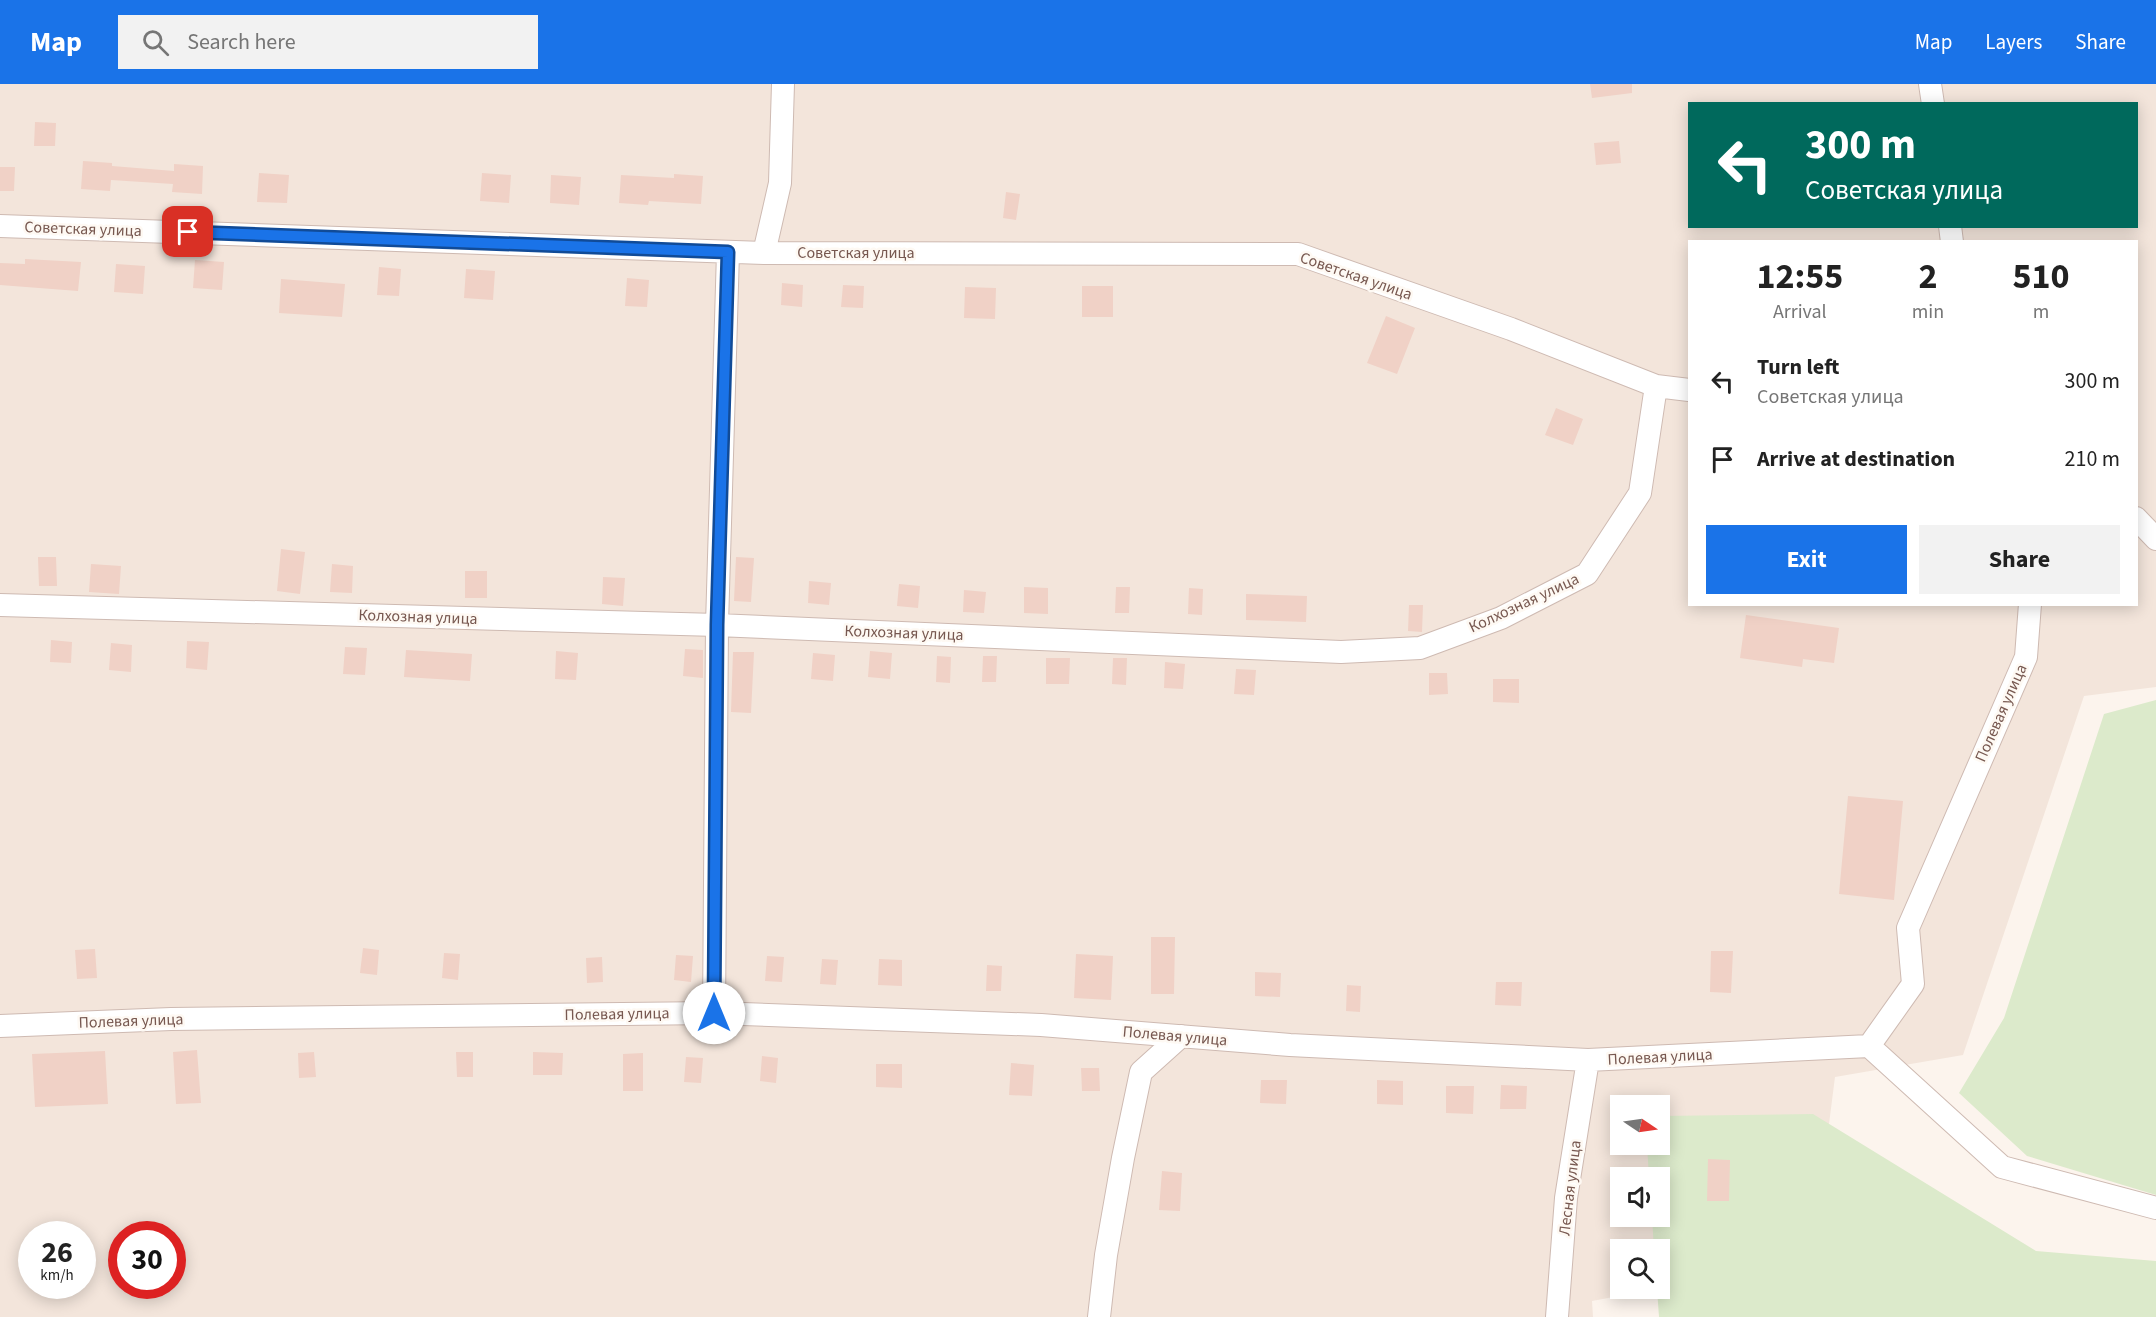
<!DOCTYPE html>
<meta charset="utf-8">
<style>
body{margin:0;font-family:"Source Sans 3",sans-serif;background:#f2f2f2;color:#222;height:100vh;display:flex;flex-direction:column;font-size:22px;white-space:nowrap}
*{box-sizing:border-box;margin:0}
p{font-size:20px;color:#767676}
.icon{flex:none;width:33px;height:33px;fill:none;stroke:currentColor;stroke-width:2;stroke-linecap:round;stroke-linejoin:round}
.map{position:relative;flex:1;overflow:hidden}
.sheet{position:absolute;left:1688px;top:156px;width:450px;height:366px;display:flex;flex-direction:column;background:#fff;border-radius:0px;box-shadow:0 3px 15px #0003}
.sheet>*{flex:none}
.hud{position:absolute;left:1688px;top:18px;width:450px;height:126px;border-radius:0px;box-shadow:0 3px 15px #0003;background:#00695c;color:#fff;overflow:hidden}
.needle{width:39px;rotate:103deg}
.fabs{position:absolute;left:1610px;top:1011px;display:grid;gap:12px}
.fabs a{display:grid;place-items:center;width:60px;height:60px;border-radius:0px;background:#fff;box-shadow:0 3px 15px #0003;font-size:30px}
.speed{position:absolute;left:18px;top:1137px;display:flex;gap:12px;font-size:30px;font-weight:700;text-align:center}
.speed>*{display:grid;place-content:center;width:78px;height:78px;border-radius:50%;background:#fff;box-shadow:0 3px 15px #0003;line-height:1}
.speed small{font-size:15px;font-weight:400}
.speed .limit{border:9px solid #d22;background:#fff;color:#111}
.pin{position:absolute;display:grid;place-items:center;width:51px;height:51px;color:#fff;margin:-26px;border-radius:12px;box-shadow:0 3px 9px #0006}
.me{position:absolute;width:66px;margin:-33px;rotate:0deg;stroke-linejoin:round;filter:drop-shadow(0 0 4px #0008)}
.turn{display:flex;align-items:center;gap:21px;height:126px;padding:0 18px;font-size:27px}
.turn .icon{width:78px;height:78px;stroke-width:2.5}
.turn b{display:block;font-size:42px;line-height:51px}
.eta{display:flex;justify-content:space-evenly;align-items:center;height:102px;text-align:center}
.eta b{font-size:36px;font-weight:700;line-height:42px}
.primary-button{display:flex;gap:12px;margin-top:auto;padding:12px 18px}
.primary-button a{flex:1;height:69px;border-radius:0px;background:#1a73e8;color:#fff;font-size:24px;font-weight:700;line-height:69px;text-align:center}
.primary-button a+a{background:#f2f2f2;color:#222}
ul{padding:0;list-style:none}
li{display:flex;align-items:center;gap:18px;height:78px;padding:0 18px}
li div{flex:1}
li b{display:block;font-size:22px}
li em{font-style:normal}
header{display:flex;align-items:center;gap:36px;box-sizing:border-box;height:84px;padding:0 30px;background:#1a73e8;color:#fff}
header strong{font-size:28px}
nav{display:flex;gap:33px;margin-inline-start:auto;font-size:21px}
.search{width:420px;height:54px;background:#f2f2f2;display:flex;align-items:center;gap:15px;box-sizing:border-box;padding:0 21px;border-radius:0px;color:#767676;font-size:22px}
.map>svg:first-child{display:block}
.residential{fill:#f3e5db;fill-rule:evenodd}
.green{fill:#dceacb}
.building{fill:#f0d1c6}
.lines{fill:none;stroke-linecap:round;stroke-linejoin:round}
.minor-casing{stroke:#cebab2;stroke-width:24}
.minor{stroke:#fff;stroke-width:22}
.route-casing{stroke:#114b97;stroke-width:15}
.route{stroke:#1a73e8;stroke-width:10}
.labels{text-anchor:middle;dominant-baseline:central;stroke-width:5;stroke-linejoin:round;paint-order:stroke}
.street-label{font-size:16px;fill:#775850;stroke:#fef9f3}
</style>
<header>
<strong>Map</strong>
<div class="search"><svg class="icon" aria-label="search" viewBox="0 0 24 24"><circle cx="10" cy="10" r="6"/><path d="M15 15l6 6"/></svg>Search here</div>
<nav><a>Map</a><a>Layers</a><a>Share</a></nav>
</header>
<div class="map">
<svg width="2156" height="1233" viewBox="0 0 2156 1233">
<rect width="100%" height="100%" fill="#fcf4ed"/>
<!-- residential -->
<path class="residential" d="M0,0H2156V603L2084,612L1963,971L1835,993L1812,1173L1659,1166H1620V1204L1656,1205L1592,1217L1593,1233H0ZM1689,20H2136V142H1689ZM1689,158H2136V520H1689ZM1620,1022H1659V1060H1620ZM1620,1094H1659V1132H1620ZM32,1150H82V1202H32ZM122,1150H172V1202H122Z"/>
<!-- green -->
<path class="green" d="M2156,616V1111L2027,1072L1959,1009L2004,934L2104,630Z
M1813,1030L2036,1167L2156,1177V1233H1659L1657,1205L1659,1204V1166L1654,1165L1652,1133L1659,1132V1094L1649,1093L1647,1061L1659,1060V1032Z"/>
<!-- building -->
<path class="building" d="M1590,0H1632V9L1592,14Z
M35,38L56,39L55,62H34Z
M1619,57L1621,79L1596,81L1594,59Z
M83,77L112,79V82L174,87V80L203,82L202,110L172,108L173,100L111,96L110,107L81,105Z
M0,83H15L14,107H0Z
M259,89L289,91L287,119L257,118Z
M482,89L511,91L509,119L480,117Z
M674,90L703,92L701,120L649,117L648,121L619,119L621,91L674,94Z
M551,91L581,93L579,121L550,119Z
M1006,108L1020,110L1016,136L1003,134Z
M25,175L81,178L78,207L0,201V179L25,180Z
M195,176L224,178L222,206L193,204Z
M116,180L145,182L143,210L114,208Z
M379,183L401,185L399,212L377,211Z
M466,185L495,187L493,216L464,214Z
M627,194L649,196L647,223L625,222Z
M281,195L345,200L342,233L279,229Z
M782,199L803,201L802,223L781,221Z
M843,201L864,202L863,224L841,223Z
M1082,202H1113V233H1082Z
M965,203L996,204L995,235L964,234Z
M1386,232L1415,244L1397,290L1367,279Z
M1556,324L1583,335L1573,361L1545,351Z
M281,465L305,468L300,510L277,507Z
M38,473H56L57,502H39Z
M736,473L754,474L751,518L734,517Z
M91,480L121,482L119,510L89,508Z
M332,480L353,482L352,509L330,508Z
M465,487H487V514H465Z
M603,493L625,494L623,522L602,520Z
M809,497L831,499L829,521L808,519Z
M899,500L920,502L918,524L897,522Z
M1024,503L1048,504V530L1024,529Z
M1116,503H1130L1129,529H1115Z
M1189,504L1203,505L1202,531L1188,530Z
M964,506L986,508L984,529L963,528Z
M1246,510L1307,512L1306,538L1246,536Z
M1409,521H1423L1422,548L1408,547Z
M1746,531L1839,544L1834,579L1803,575L1802,583L1740,574Z
M51,556L72,558L71,579L50,578Z
M187,557L209,558L207,586L186,584Z
M111,559L132,561L131,588L109,586Z
M345,563L367,564L365,591L343,590Z
M685,565L703,566V594L683,592Z
M406,566L472,570L470,597L404,593Z
M556,567L578,569L576,596L555,595Z
M870,567L892,569L890,595L868,593Z
M733,568H754L751,629L731,628Z
M813,569L835,571L833,597L811,595Z
M937,572L951,573L950,599L936,598Z
M983,572H997L996,598H982Z
M1046,574H1070L1069,600H1046Z
M1113,574H1127L1126,601L1112,600Z
M1165,578L1185,580L1183,605L1164,604Z
M1236,585L1256,586L1254,611L1234,610Z
M1429,589H1447L1448,610L1429,611Z
M1493,595H1519V619L1493,618Z
M1848,712L1903,717L1894,816L1839,810Z
M1151,853H1175L1174,910H1151Z
M363,864L379,866L377,891L360,889Z
M95,865L97,894L77,895L75,866Z
M1711,867H1733L1731,909L1710,908Z
M444,869L460,870L458,896L442,894Z
M1076,870L1113,872L1111,916L1074,914Z
M676,871L693,872L691,898L674,896Z
M767,872L784,873L782,898L765,897Z
M602,873L603,898L587,899L586,874Z
M822,875L838,876L836,901L820,900Z
M879,875L902,876V902L878,901Z
M987,881L1002,882L1001,907H986Z
M1255,888L1281,889L1280,913L1255,912Z
M1496,898H1522L1521,922L1495,921Z
M1347,901L1361,902L1360,928L1346,927Z
M197,966L201,1019L176,1020L173,968Z
M105,967L108,1020L35,1023L32,970Z
M314,968L316,993L299,994L298,969Z
M456,968H473V993H457Z
M533,968L563,969L562,991H533Z
M643,969V1007H623V970Z
M762,972L778,974L776,999L760,997Z
M686,973L703,974L701,999L684,998Z
M1011,979L1034,981L1032,1012L1009,1011Z
M876,980H902V1004L876,1003Z
M1081,984H1099L1100,1007H1082Z
M1261,996H1287L1286,1020L1260,1019Z
M1377,996L1403,997V1021L1377,1020Z
M1501,1001L1527,1002L1526,1025H1500Z
M1446,1002H1474L1473,1030L1446,1029Z
M1708,1075L1730,1076L1729,1117H1707Z
M1162,1087L1182,1089L1180,1127L1159,1126Z"/>
<g class="lines">
<defs>
<path id="minor" d="M1930,0L1933,20
M0,142L764,169L1298,170L1511,245L1656,302L1689,306
M1950,142L1952,158
M764,169L780,99L783,0
M2136,434L2156,455
M0,521L717,541L1341,568L1420,564L1501,534L1587,490L1640,409L1656,302
M714,929L717,541L728,168
M0,942L171,935L714,929L1041,941L1290,961L1588,976L1869,962L1913,900L1908,844L2026,573L2030,520
M1869,962L2002,1083L2156,1124
M1099,1233L1106,1171L1123,1074L1141,988L1181,952
M1557,1233L1566,1114L1588,976"/>
</defs>
<!-- minor casing -->
<use href="#minor" class="minor-casing"/>
<!-- minor -->
<use href="#minor" class="minor"/>
</g>
<g class="lines">
<defs>
<path id="route" d="M188,148L728,168L717,541L714,929"/>
</defs>
<!-- route casing -->
<use href="#route" class="route-casing"/>
<!-- route -->
<use href="#route" class="route"/>
</g>
<g class="labels">
<!-- street labels -->
<g class="street-label">
<text transform="translate(83 145) rotate(2)">Советская улица</text>
<text x="856" y="169">Советская улица</text>
<text transform="translate(1356 192) rotate(19)">Советская улица</text>
<text transform="translate(1524 519) rotate(-25)">Колхозная улица</text>
<text transform="translate(418 533) rotate(2)">Колхозная улица</text>
<text transform="translate(904 549) rotate(2)">Колхозная улица</text>
<text transform="translate(2001 629) rotate(-66)">Полевая улица</text>
<text transform="translate(617 930) rotate(-1)">Полевая улица</text>
<text transform="translate(131 937) rotate(-2)">Полевая улица</text>
<text transform="translate(1175 952) rotate(5)">Полевая улица</text>
<text transform="translate(1660 973) rotate(-3)">Полевая улица</text>
<text transform="translate(1570 1104) rotate(-83)">Лесная улица</text>
</g>
</g>
</svg>
<div class="fabs">
<a><svg class="needle" viewBox="-14 -14 28 28"><path d="M0-13l5 13h-10z" fill="#e53935"/><path d="M0 13l5-13h-10z" fill="#767676"/></svg></a>
<a><svg class="icon" aria-label="sound" viewBox="0 0 24 24"><path d="M4 9h4l5-4v14l-5-4H4zM17 9q2 3 0 6"/></svg></a>
<a><svg class="icon" aria-label="search" viewBox="0 0 24 24"><circle cx="10" cy="10" r="6"/><path d="M15 15l6 6"/></svg></a>
</div>
<div class="speed"><div>26<small>km/h</small></div><div class="limit">30</div></div>
<div class="pin" style="left:188px;top:148px;background:#d93025"><svg class="icon" aria-label="arrive" viewBox="0 0 24 24"><path d="M6 21V4h12l-3 4 3 4H6"/></svg></div>
<svg class="me" style="left:714px;top:929px" viewBox="-20 -20 40 40"><circle r="19" fill="#fff"/><path d="M0-13L10 11 0 6-10 11z" fill="#1a73e8"/></svg>
<div class="hud">
<div class="turn"><svg class="icon" aria-label="left" viewBox="0 0 24 24"><path d="M17 20v-9H6M10 6l-5 5 5 5"/></svg><div><b>300 m</b>Советская улица</div></div>
</div>
<section class="sheet">
<div class="eta">
<div><b>12:55</b><p>Arrival</p></div>
<div><b>2</b><p>min</p></div>
<div><b>510</b><p>m</p></div>
</div>
<ul>
<li><svg class="icon" aria-label="left" viewBox="0 0 24 24"><path d="M17 20v-9H6M10 6l-5 5 5 5"/></svg><div><b>Turn left</b><p>Советская улица</p></div><em>300 m</em></li>
<li><svg class="icon" aria-label="arrive" viewBox="0 0 24 24"><path d="M6 21V4h12l-3 4 3 4H6"/></svg><div><b>Arrive at destination</b></div><em>210 m</em></li>
</ul>
<div class="primary-button"><a>Exit</a><a>Share</a></div>
</section>
</div>
